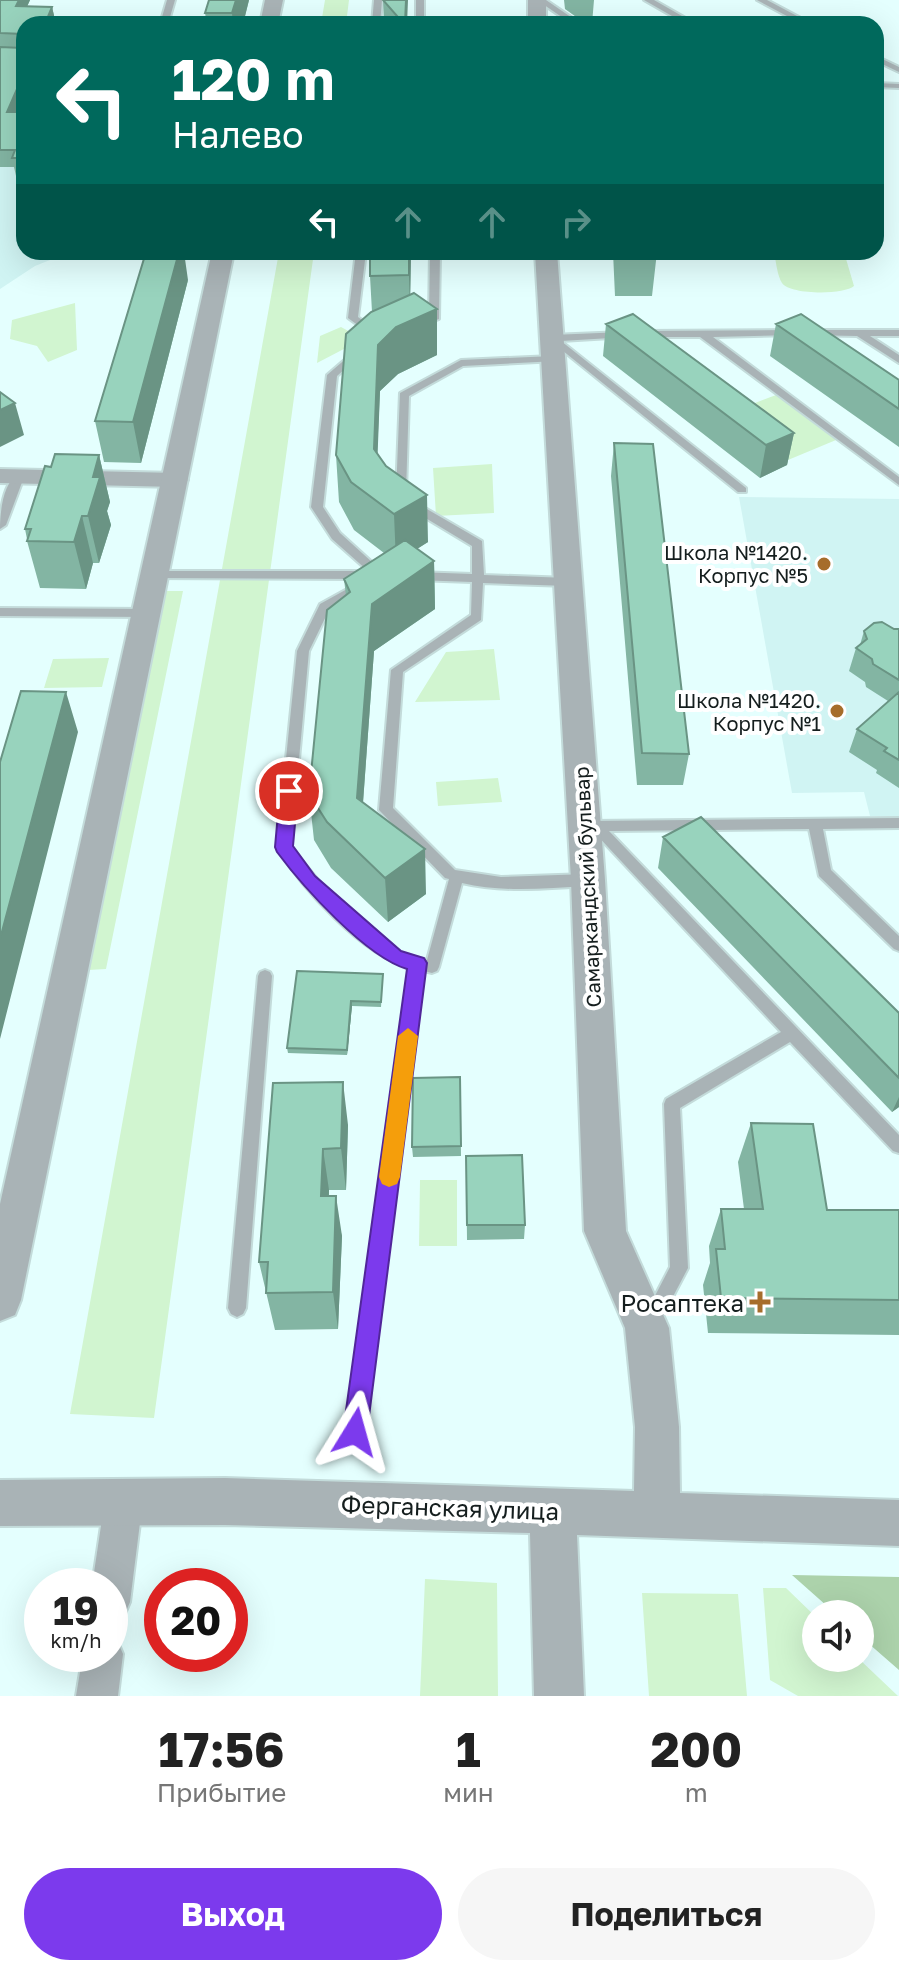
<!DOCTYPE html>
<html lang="ru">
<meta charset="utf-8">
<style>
body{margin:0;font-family:"Golos Text",sans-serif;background:#f6f6f6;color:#222;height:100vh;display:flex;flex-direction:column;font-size:30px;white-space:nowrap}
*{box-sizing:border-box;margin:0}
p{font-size:26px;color:#767676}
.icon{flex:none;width:44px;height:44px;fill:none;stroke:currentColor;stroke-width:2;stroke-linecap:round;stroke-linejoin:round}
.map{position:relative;height:1696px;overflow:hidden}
.sheet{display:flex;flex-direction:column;background:#fff;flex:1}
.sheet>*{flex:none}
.top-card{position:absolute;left:16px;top:16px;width:868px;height:244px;border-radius:24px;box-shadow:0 8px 32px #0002;background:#00695c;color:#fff;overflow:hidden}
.controls{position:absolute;left:802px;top:1600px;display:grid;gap:16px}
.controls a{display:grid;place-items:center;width:72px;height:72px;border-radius:50%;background:#fff;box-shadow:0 8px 32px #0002;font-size:40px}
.speed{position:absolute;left:24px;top:1568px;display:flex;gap:16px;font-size:40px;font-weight:700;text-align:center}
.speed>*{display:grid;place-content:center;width:104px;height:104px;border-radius:50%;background:#fff;box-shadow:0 8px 32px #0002;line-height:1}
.speed small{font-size:20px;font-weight:400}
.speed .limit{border:12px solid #d22;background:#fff;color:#111}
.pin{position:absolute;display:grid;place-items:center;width:68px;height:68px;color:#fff;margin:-34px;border:4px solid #fff;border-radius:50%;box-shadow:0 2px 8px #0007}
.me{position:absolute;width:88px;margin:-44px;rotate:8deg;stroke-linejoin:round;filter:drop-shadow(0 0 6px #0008)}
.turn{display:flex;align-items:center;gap:28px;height:168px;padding:0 24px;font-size:36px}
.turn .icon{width:104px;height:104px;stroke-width:2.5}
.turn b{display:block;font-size:56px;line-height:68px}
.lanes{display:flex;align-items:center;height:76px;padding:0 24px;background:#0003;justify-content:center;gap:40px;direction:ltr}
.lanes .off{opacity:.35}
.eta{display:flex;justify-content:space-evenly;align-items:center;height:136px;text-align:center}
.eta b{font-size:48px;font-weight:700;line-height:56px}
.action{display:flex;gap:16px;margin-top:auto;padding:16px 24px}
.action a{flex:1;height:92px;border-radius:48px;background:#7c3aed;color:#fff;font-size:32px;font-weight:700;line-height:92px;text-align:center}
.action a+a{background:#f6f6f6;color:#222}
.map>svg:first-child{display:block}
.built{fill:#d0f4f3}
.green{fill:#d1f5d0}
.forest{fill:#acd2ab}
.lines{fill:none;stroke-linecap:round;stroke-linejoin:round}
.service-casing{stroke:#c3dbda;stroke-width:4}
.minor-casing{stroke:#c3dbda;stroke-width:4}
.tertiary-casing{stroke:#c3dbda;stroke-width:4}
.service{fill:#a9b3b6;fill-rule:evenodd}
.minor{fill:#a9b3b6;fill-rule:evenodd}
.tertiary{fill:#a9b3b6;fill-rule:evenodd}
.wall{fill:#83b5a3}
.shaded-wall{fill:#6a9484}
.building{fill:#98d3bd;stroke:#6a9484;stroke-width:2}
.route{fill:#7c3aed;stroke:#51269a;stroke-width:2}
.slow{fill:#f59e0b}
.poi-dot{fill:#a66d2b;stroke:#fff;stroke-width:3}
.labels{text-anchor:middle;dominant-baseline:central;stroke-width:8;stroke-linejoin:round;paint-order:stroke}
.poi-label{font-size:20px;fill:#151e1e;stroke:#fff;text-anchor:end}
.street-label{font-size:20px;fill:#151e1e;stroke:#fff}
.near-poi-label{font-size:24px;fill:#151e1e;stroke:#fff;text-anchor:end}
.near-street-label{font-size:24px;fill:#151e1e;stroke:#fff}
</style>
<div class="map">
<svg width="899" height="1696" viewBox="0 0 899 1696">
<rect width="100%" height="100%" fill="#e4fffe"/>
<!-- built -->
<path class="built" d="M0,90H24V252H70L35,266L0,289Z
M739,497L899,499V816H870L864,792L792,793Z"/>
<!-- green -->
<path class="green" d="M325,0H349L346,24H321Z
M279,252H314L154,1418L70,1414Z
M774,252H844L854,286C844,295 790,295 782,283C777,275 776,261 774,252Z
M75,303L77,350L48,362L37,346L10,339L12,320Z
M341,327L363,339L317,363L320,336Z
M776,395L836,440L788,460L729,413Z
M492,464L494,513L436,516L433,468Z
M155,591H183L106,969L88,970Z
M494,649L500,700L415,702L446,652Z
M109,658L102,687L44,688L53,659Z
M498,778L502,802L438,806L436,782Z
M420,1180H457V1246H419Z
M425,1579L497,1583L498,1696H420Z
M763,1588H786L816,1617V1658H858L898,1696H798L770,1680Z
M642,1593L738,1594L747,1696H649Z"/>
<!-- forest -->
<path class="forest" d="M792,1575L899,1577V1670L860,1636V1614H836Z"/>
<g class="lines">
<defs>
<path id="service" d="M167,0H175L168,24H160Z
M374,0H382L380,24H372Z
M416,0H424V24H416Z
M537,0H546L581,24H572Z
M644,0H654L696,24H686Z
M757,0H767L812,24H802Z
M876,56L899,67V72L876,61Z
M876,83L899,84V88L876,87Z
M356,252H366L358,317L378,332V336L374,337L348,318Z
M430,252H440L439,319L429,323L424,320L429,317Z
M791,330L796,333L795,335L713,337L899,477V485L700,337H643L638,334L643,331Z
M811,330H899V336H870L899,355V363L857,336L807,335L806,333Z
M623,332L628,335L627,337L561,341L746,488V492H738L547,338L552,335Z
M356,350L360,351V355L337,376L323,507L340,533L384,573V579L380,580L372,576L367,579L151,578L149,575L155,571H368L332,539L311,507L327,375Z
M553,356L558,359L557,361L463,366L409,396L406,492L404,494H396L400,393L461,360Z
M18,474L24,477L6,525L0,529C0,512 3,483 18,474Z
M413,501L482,541L484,575L568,578L574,582L568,586L483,583L481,620L403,672L393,808L455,870L501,877L587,874L592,876L594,880L592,884L587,886C546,888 503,893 462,883L439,967L437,971L432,973L424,971L364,1432L362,1439L355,1441L348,1439L346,1432L410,968C362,955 302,889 277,847L297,651L320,604L358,583H366L368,586L366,589L329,610L309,651L291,846C316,879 364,938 403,954C411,957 419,957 427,960L449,879L445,878L379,810L391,670L471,615L472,582L416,580L410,576L416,572L472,574V546L409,508L407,505Z
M0,608L147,609L153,613L147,617L0,616Z
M899,818V828L823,829L831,870L899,936V951L894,949L819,876L809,829L609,831L899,1135V1153L893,1151L790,1042L680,1108L688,1268L657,1327L651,1330L645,1327L642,1321L645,1315L670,1267L664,1104L666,1099L781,1032L593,831L586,830L584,826L591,821Z
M265,970L270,972L272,976L246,1308L243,1314L237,1317L231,1314L228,1308L258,976L260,972Z"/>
<path id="minor" d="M0,469L177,473L188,480L177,487L0,483Z
M124,1480L137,1486L143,1499L130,1602L124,1616L110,1622V1586H92L105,1499L111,1486Z
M110,1637L117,1640L123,1654L118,1696H76L83,1654H110Z"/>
<path id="tertiary" d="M265,0H283L278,24H260Z
M528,0H546V24H528Z
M212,252H234L21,1300L15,1315L0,1321V1204Z
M535,252H557L605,880L626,1231L669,1328L679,1427L680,1493L899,1500V1546L577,1535L584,1696H534L530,1533L225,1525L0,1526V1480L225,1478L634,1491L635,1427L625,1328L584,1231L571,880Z"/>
</defs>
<!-- service casing -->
<use href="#service" class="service-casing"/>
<!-- minor casing -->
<use href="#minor" class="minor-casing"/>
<!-- tertiary casing -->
<use href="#tertiary" class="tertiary-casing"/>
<!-- service -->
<use href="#service" class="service"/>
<!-- minor -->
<use href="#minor" class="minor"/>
<!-- tertiary -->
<use href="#tertiary" class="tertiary"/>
</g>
<!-- wall -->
<path class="wall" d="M0,0H30L27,7H52L56,24H24V99L19,112H24V176H16L14,167H0Z
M249,0L243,24H207L205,13Z
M383,0L407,24H384Z
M564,0H594L592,24H586L565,9Z
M411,252L410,295L437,309V355L398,374L380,391L377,454L428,542L417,549L434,561L435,609L374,651L363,803L426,894L388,922L331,868L314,840L309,794L346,596L344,579L384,553L354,530L339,502L336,455L372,312L370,276Z
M613,252H657L652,296H615Z
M188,280L141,463L104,462L95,421Z
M606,324L794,433L787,465L760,478L603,356Z
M776,324L899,380V447L770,356Z
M614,443L689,754L683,785H637L611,476Z
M99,455L110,502L107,511L111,525L99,563H93L86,589L40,588L27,541V539L25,529L51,467Z
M894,629H899V788L876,773L877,770L849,752L857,729L888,701L866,687L865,682L849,671L856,648L860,645L864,631Z
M663,837L899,1013V1107L892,1112L658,868Z
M383,974L381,1007L352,1006L347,1055L288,1053L287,1048Z
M460,1077L461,1156L413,1157L412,1147Z
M273,1083L348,1125L346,1190H329V1196L342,1236L338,1329L275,1330L259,1262Z
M751,1123L827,1210H899V1335L708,1333L703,1285L710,1263L709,1246L721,1209H744L738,1162Z
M466,1156L525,1225L524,1239L467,1240Z"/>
<!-- shaded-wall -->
<path class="shaded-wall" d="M19,0H30L19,23L16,6Z
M236,0H249L243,24H233L232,13Z
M406,0H408L407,24H405Z
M52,7L56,24H45Z
M24,73V99L11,129L7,112Z
M179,252H184L188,280L141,463L133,422Z
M409,252H411L410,313L409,275Z
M437,309V355L398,374L380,391L376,496L374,449L378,345L396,327Z
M15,403L24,435L0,447V410Z
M794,433L787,465L760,478L766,445Z
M99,455L110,502L107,511L111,525L99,563L88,516L93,477Z
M427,495L428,542L396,562L394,514Z
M82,516L93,563L86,589L74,542Z
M434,561L435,609L374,651L360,843L357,798L372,604Z
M66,692L78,732L0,1039V939Z
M425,849L426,894L388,922L385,878Z
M351,1001L352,1006L347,1055V1050Z
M343,1082L348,1125L346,1190L341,1148Z
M899,1097V1107L892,1112Z
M323,1149L329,1190L327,1236L321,1196Z
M336,1196L342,1236L338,1329L333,1292Z"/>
<!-- building -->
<path class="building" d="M0,0H19L16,6L52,7L45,24H24V73L7,112H24V158H12L15,150H0V47L22,48L23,34L0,33Z
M209,0H236L232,13H205Z
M383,0H406L405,24H404Z
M146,252H179L133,422L95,421Z
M370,252H409V275L370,276Z
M414,293L437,309L396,327L378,345L374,449L386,466L427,495L394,514L351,482L336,455L346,334L371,312Z
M633,314L794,433L766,445L606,324Z
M801,314L899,380V409L776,324Z
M0,392L15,403L0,410Z
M614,443L653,444L689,754L642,753Z
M55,454L99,455L93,477H100L88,516H82L74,542L27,541L31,529H25L45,466L51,467Z
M405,540L434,561L372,604L357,798L425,849L385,878L327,822L309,794L327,610L350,592L344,579Z
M882,622L894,629H899V680L873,664L872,659L856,648L867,639L864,631L874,623Z
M21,691L66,692L0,939V762Z
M899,692V760L884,751L887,748L857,729Z
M701,817L899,1013V1078L663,837Z
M297,971L383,974L381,1002L351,1001L347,1050L287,1048Z
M460,1077L461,1146L412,1147L413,1078Z
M343,1082L341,1148L323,1149L321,1196H336L333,1292L266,1293L268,1262H259L273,1083Z
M751,1123L813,1124L827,1210H899V1300L721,1298L716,1249H725L721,1209H763Z
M522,1155L525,1225H467L466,1156Z"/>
<!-- route -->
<path class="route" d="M289,784L298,791L293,846L315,876L401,951L424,958L427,963L367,1432L364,1441L355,1444L347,1441L343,1432L407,969C366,957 303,887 277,852L275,847L280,791Z"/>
<!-- slow -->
<path class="slow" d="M408,1028L418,1036L400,1177L397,1184L389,1187L382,1184L379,1177L398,1036Z"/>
<!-- markers -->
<g class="poi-dot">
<circle cx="824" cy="564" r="8"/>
<circle cx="837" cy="711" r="8"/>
<path d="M756 1290h8v8h8v8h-8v8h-8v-8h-8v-8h8z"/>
</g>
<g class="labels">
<!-- poi labels -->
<g class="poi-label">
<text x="808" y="552">Школа №1420.<tspan x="808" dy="23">Корпус №5</tspan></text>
<text x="821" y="700">Школа №1420.<tspan x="821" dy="23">Корпус №1</tspan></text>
</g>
<!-- street labels -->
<g class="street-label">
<text transform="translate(587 887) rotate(-93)">Самаркандский бульвар</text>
</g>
<!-- near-poi labels -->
<g class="near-poi-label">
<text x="744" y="1302">Росаптека</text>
</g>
<!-- near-street labels -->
<g class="near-street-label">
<text transform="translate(450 1507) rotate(2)">Ферганская улица</text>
</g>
</g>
</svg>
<div class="controls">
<a><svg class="icon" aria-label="sound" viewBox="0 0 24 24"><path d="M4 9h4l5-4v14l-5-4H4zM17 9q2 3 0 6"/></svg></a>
</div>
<div class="speed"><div>19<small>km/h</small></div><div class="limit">20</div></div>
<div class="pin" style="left:289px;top:791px;background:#d93025"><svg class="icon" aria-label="arrive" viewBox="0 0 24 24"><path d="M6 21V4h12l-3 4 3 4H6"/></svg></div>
<svg class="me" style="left:355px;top:1432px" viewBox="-20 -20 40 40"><path d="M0-17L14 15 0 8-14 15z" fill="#7c3aed" stroke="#fff" stroke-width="4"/></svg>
<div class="top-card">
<div class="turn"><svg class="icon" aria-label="left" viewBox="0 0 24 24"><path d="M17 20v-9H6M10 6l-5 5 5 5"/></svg><div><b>120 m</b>Налево</div></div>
<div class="lanes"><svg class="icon" aria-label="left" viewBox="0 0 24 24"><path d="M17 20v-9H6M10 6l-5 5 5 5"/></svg><svg class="icon off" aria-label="ahead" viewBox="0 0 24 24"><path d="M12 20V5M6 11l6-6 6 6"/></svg><svg class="icon off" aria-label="ahead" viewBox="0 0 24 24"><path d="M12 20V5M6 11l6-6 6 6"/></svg><svg class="icon off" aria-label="right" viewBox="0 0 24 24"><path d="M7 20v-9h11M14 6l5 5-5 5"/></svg></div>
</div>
</div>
<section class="sheet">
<div class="eta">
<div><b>17:56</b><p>Прибытие</p></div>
<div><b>1</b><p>мин</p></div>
<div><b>200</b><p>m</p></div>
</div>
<div class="action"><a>Выход</a><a>Поделиться</a></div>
</section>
